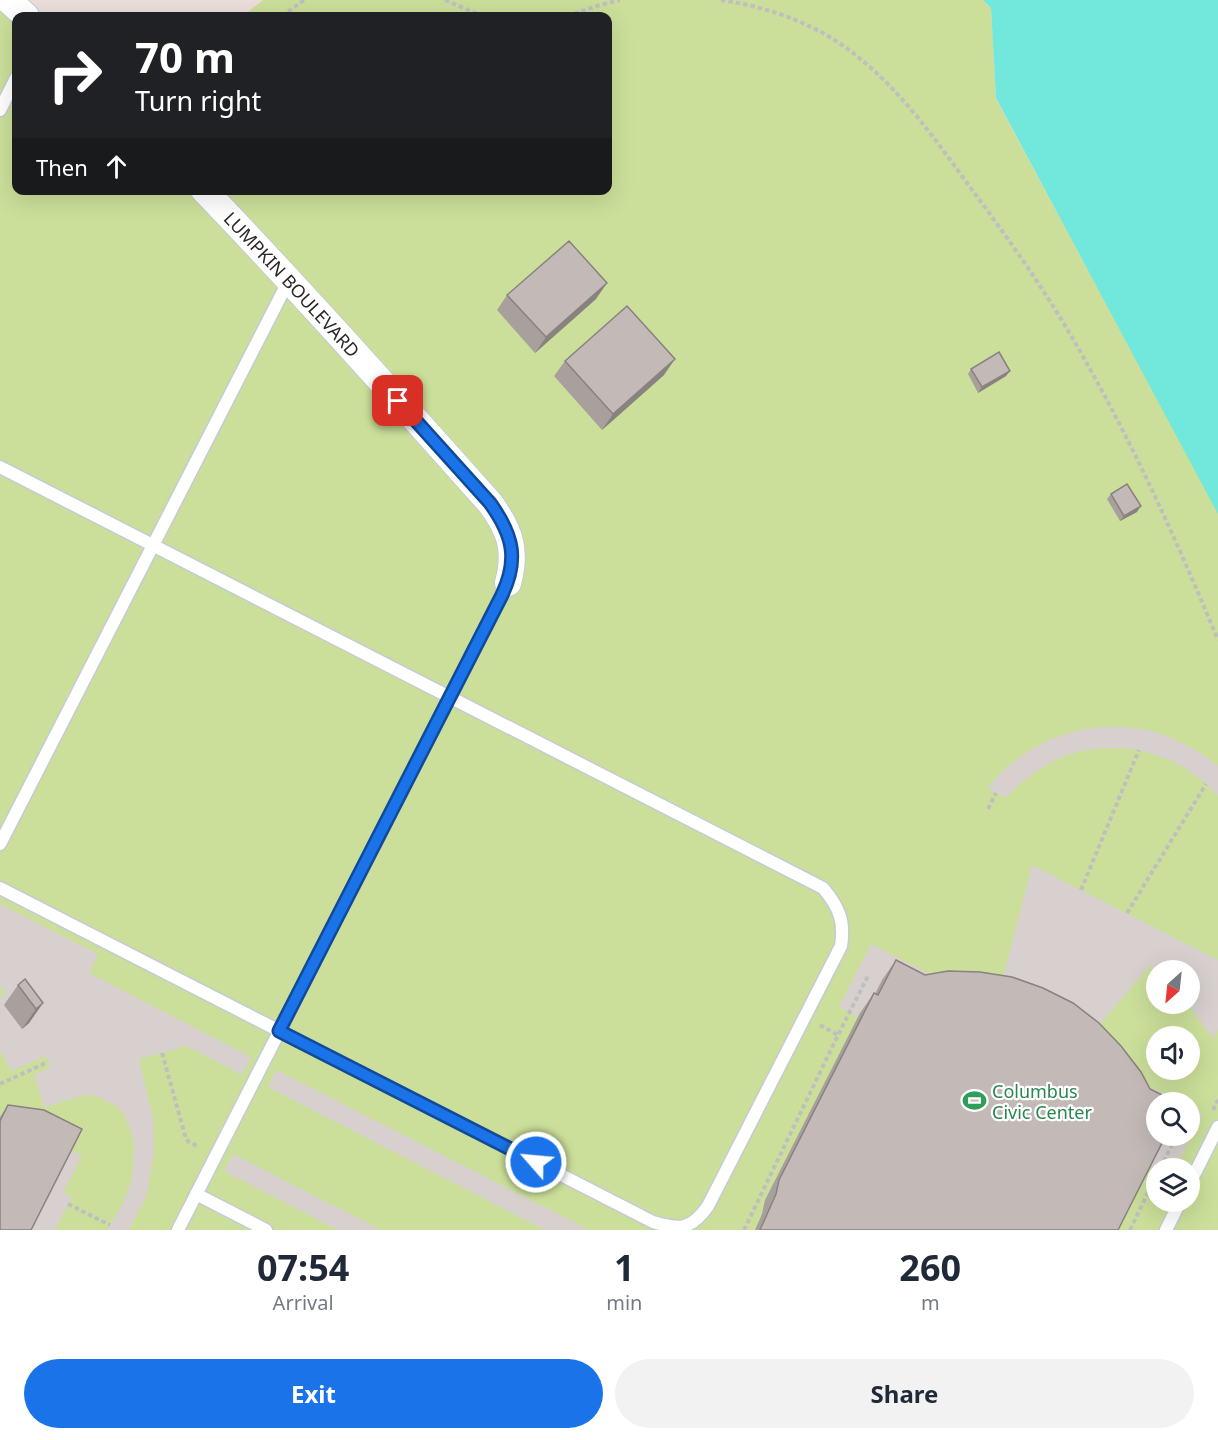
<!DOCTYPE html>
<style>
body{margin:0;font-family:"Noto Sans",sans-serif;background:#f2f2f3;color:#1f2937;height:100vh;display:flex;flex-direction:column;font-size:22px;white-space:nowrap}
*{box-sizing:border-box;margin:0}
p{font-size:20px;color:#747a83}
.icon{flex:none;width:33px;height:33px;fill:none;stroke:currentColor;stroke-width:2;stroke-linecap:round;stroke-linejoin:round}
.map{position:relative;height:1230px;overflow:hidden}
.side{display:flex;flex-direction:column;background:#fff;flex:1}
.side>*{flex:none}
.guide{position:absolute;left:12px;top:12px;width:600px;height:183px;border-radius:12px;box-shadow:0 6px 24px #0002;background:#202124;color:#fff;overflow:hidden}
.needle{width:39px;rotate:207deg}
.fabs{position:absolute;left:1146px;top:960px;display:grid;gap:12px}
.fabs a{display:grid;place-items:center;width:54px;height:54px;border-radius:50%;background:#fff;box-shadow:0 6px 24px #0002;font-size:30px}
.pin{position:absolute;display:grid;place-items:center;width:51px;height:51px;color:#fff;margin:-26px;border-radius:12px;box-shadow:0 3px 9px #0006}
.me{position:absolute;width:66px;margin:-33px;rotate:297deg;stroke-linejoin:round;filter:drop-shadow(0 0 4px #0008)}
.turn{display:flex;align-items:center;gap:21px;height:126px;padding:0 24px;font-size:27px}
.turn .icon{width:78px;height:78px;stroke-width:2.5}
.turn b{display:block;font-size:42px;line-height:51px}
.then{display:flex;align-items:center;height:57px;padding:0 24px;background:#0003;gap:12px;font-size:22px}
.eta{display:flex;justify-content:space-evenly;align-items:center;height:102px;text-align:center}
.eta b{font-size:36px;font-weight:700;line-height:42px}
.primary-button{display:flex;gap:12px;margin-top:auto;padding:12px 24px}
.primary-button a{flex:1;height:69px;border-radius:36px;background:#1a73e8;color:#fff;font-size:24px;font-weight:700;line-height:69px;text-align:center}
.primary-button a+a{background:#f2f2f3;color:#1f2937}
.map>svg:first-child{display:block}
.green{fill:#cbdf9a;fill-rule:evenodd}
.plaza{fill:#d7d0ce}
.water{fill:#72e8dc}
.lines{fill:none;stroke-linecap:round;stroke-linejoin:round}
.service-casing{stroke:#c3ccd2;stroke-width:15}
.minor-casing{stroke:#c3ccd2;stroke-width:28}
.path{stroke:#bfbfbf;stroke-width:4;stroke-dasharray:4.5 3;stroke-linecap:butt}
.service{stroke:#fff;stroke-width:12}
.minor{stroke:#fff;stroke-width:26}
.wall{fill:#a8a09d}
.shaded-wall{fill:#888280}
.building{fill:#c3bab7;stroke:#888280;stroke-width:1.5}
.route-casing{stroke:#114b97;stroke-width:15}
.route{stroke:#1a73e8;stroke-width:10}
.labels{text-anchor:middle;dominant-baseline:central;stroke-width:4.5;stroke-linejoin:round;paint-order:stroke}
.street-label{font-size:18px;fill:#292929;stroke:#fff}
.leisure-label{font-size:18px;fill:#27864d;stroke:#fff;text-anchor:start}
</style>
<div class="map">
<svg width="1218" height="1230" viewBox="0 0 1218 1230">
<rect width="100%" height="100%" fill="#ebdedb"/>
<!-- green -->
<path class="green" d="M0,0L16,16V190H608V16H243L263,0H983L991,8L996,99L1209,495L1218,514V1230H0ZM1156,970H1190V1004H1156ZM1156,1036H1190V1070H1156ZM1156,1102H1190V1136H1156ZM1156,1168H1190V1202H1156Z"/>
<!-- plaza -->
<path class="plaza" d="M1099,727H1126L1152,731L1176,740L1199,752L1218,766V796L1205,783L1187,769L1168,759L1146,752L1125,748H1103L1081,751L1059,758L1040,769L1022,782L1005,798L987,788L1008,766L1028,751L1051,739L1075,731Z
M1032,865L1218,960V1029L1213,1039L1188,1004H1190V970L1156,971L1150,965L1097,1028L1144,1084L1181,1102H1156L860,1013L858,1017L839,1007L871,944L928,973H967L1003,978Z
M0,904L98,954L89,973L251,1057L242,1075L187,1046L139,1059L153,1119L154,1153L146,1197L129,1230H107L117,1214L125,1198L131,1183L133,1168L134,1150L133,1139L127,1121L122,1111L115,1105L94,1095L83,1096L44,1107L34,1075L51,1067L45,1056L12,1071L0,1050V997L6,992L0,987Z
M276,1070L296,1080L589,1230H545L268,1087Z
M1190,1107L1203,1114L1175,1168H1157L1148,1164L1158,1136H1190Z
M68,1149L82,1156L63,1192L72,1197L55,1230H27Z
M233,1154L381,1230H338L224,1171Z"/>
<!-- water -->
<path class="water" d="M983,0H1218V514L996,98L991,8Z"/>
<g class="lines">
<defs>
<path id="service" d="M0,110L16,78
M0,467L823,888C839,907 845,921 841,946L708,1206C691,1230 680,1230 653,1222L0,888
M0,844L289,280
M1190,1183L1218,1127
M196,1194L266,1230
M178,1230L508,583
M1166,1230L1180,1202"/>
<g id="minor">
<path d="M8,0L26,16"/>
<path id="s1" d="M204,190C302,292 396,398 490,503C510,530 517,550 508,583"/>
</g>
</defs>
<!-- service casing -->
<use href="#service" class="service-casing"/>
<!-- minor casing -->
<use href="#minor" class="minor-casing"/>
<!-- path -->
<path class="path" d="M445,0L482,16
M721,0C762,6 805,20 839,43C894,80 932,135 970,187C1004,233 1038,280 1067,329C1126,428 1174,534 1218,640
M282,16L304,0
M567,16L600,5L620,0
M988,809L996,793
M1081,890L1139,750
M1127,913L1206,784
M820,1025L838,1035
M162,1053L186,1139L189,1142L199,1147
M0,1084L48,1062
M1213,1110L1218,1100
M1160,1168L1177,1136
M68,1204L110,1225
M744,1230L838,1035L868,976
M1130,1230L1156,1176"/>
<!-- service -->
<use href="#service" class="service"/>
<!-- minor -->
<use href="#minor" class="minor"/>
</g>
<!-- wall -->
<path class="wall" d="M507,295L596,299L535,353L497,310Z
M565,361L664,375L602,430L554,376Z
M971,369L1006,376L978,393L968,374Z
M1111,494L1137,512L1120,521L1107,499Z
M896,960L1118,1230H755L762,1214L765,1200L860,1013L874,993L875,994L882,980Z
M18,985L43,1003L29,1023L22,1029L4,1005Z
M8,1105L0,1230V1117Z"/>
<!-- shaded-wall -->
<path class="shaded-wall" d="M607,283L596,299L535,353L546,337Z
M675,359L664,375L602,430L613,414Z
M1010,371L1006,376L978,393L982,387Z
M1141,506L1137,512L1120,521L1124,516Z
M43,1003L29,1023L22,1029L36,1009Z"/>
<!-- building -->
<path class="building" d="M569,241L607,283L546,337L507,295Z
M627,306L675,359L613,414L565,361Z
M999,352L1010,371L982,387L971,369Z
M1127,484L1141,506L1124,516L1111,494Z
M896,960L925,975L948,971L980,972L1012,977L1043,988L1073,1003L1099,1023L1121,1046L1141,1072L1150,1089L1176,1102H1156V1136H1161L1160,1139L1163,1141L1118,1230H760L776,1194L779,1180L874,993L878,995Z
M25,979L43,1003L36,1009L18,985Z
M8,1105L44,1110L82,1129L31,1230H0V1121Z"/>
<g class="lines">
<defs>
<path id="route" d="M398,401L490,503C513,535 519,559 502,595L279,1031L536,1162"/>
</defs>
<!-- route casing -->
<use href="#route" class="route-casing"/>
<!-- route -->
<use href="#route" class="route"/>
</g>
<!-- icons -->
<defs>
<symbol id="stadium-bare" viewBox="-9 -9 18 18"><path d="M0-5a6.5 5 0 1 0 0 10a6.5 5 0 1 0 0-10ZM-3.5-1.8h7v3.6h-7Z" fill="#2e9e5b" stroke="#fff" stroke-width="2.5" paint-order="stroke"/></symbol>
</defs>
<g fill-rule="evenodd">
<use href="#stadium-bare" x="958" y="1084" width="33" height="33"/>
</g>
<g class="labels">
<!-- street labels -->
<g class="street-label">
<text stroke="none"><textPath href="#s1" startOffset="129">LUMPKIN BOULEVARD</textPath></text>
</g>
<!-- leisure labels -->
<g class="leisure-label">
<text x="992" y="1091">Columbus<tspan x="992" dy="21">Civic Center</tspan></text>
</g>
</g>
</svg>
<div class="fabs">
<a><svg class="needle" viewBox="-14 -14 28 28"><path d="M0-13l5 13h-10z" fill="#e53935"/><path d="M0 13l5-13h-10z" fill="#747a83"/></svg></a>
<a><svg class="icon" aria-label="sound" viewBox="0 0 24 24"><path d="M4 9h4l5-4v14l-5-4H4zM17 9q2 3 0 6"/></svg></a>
<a><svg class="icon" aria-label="search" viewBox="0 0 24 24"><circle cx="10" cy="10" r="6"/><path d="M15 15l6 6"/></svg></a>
<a><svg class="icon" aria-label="layers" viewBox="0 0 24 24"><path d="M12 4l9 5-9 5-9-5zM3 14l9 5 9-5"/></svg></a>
</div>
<div class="pin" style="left:398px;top:401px;background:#d93025"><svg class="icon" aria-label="arrive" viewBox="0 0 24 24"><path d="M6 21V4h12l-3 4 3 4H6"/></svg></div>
<svg class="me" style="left:536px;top:1162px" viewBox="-20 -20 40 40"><circle r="17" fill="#1a73e8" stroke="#fff" stroke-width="3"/><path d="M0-11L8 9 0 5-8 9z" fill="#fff"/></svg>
<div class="guide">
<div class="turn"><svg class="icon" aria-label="right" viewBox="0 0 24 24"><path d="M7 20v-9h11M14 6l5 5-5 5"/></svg><div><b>70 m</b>Turn right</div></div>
<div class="then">Then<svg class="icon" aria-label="ahead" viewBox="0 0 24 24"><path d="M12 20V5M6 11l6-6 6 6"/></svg></div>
</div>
</div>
<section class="side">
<div class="eta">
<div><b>07:54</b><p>Arrival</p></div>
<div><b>1</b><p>min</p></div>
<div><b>260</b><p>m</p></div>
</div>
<div class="primary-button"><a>Exit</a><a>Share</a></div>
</section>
